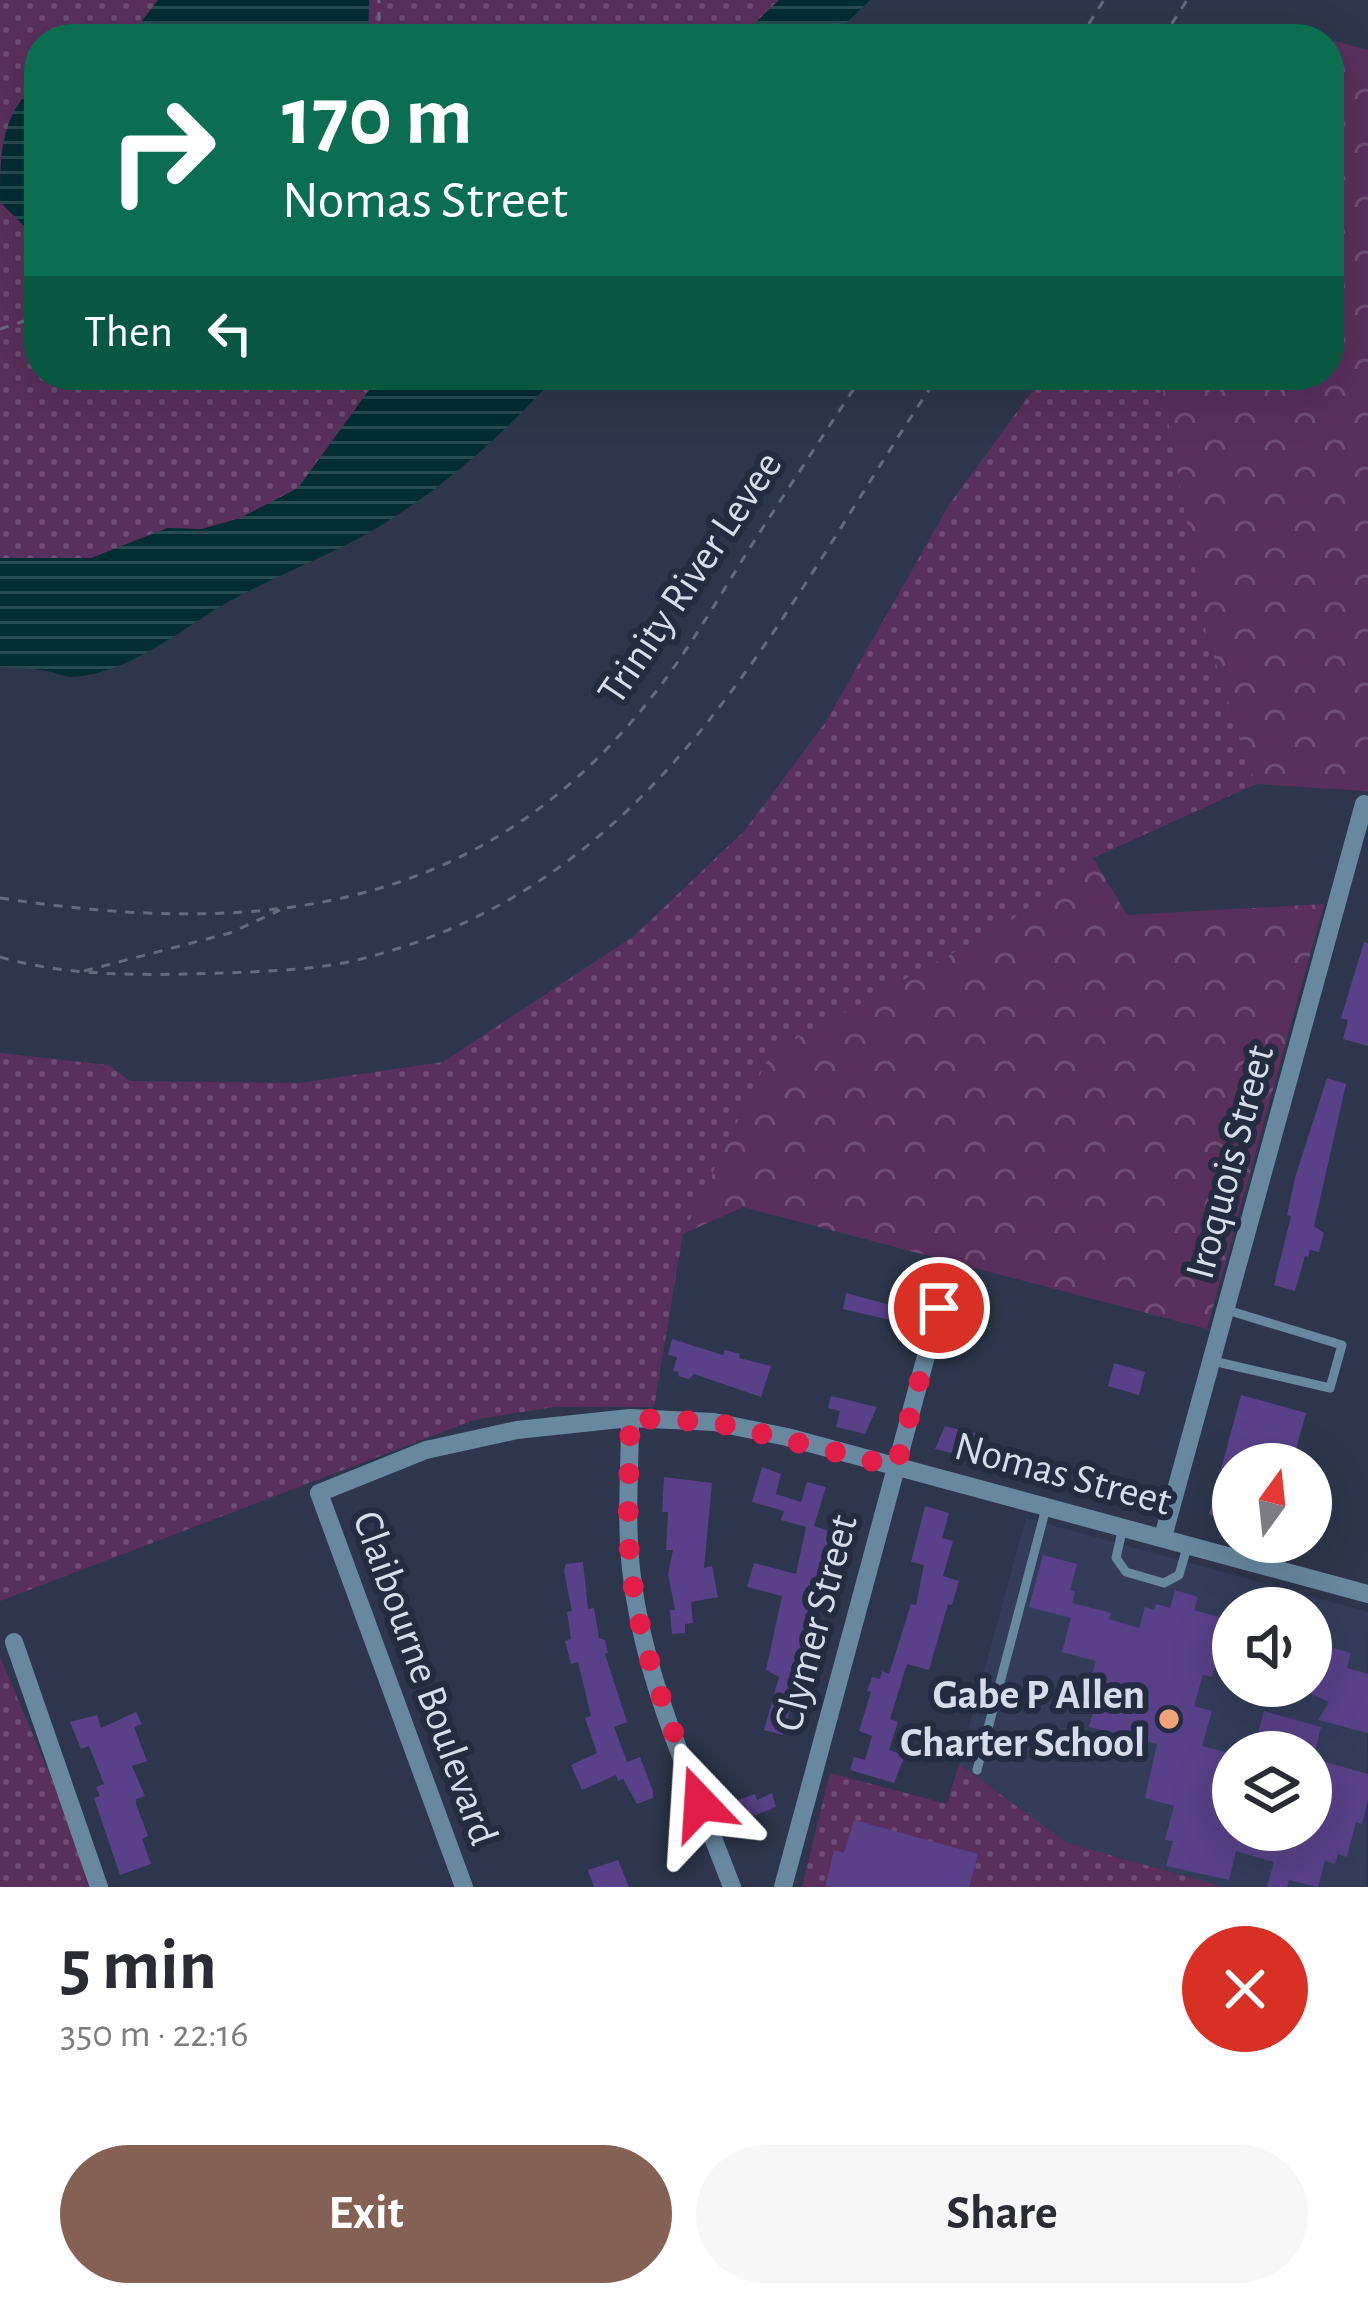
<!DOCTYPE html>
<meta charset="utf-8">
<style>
body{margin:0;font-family:"Alegreya Sans",sans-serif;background:#f7f7f7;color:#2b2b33;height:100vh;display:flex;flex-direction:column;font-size:45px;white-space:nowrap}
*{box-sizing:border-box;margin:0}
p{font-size:39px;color:#7c7c81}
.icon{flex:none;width:66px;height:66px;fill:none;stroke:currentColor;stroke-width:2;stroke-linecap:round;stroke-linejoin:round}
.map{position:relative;height:1887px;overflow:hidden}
.drawer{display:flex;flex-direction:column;background:#fff;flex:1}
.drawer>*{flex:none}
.guide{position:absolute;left:24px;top:24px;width:1320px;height:366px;border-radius:48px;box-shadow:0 12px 48px #0002;background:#0b6e4f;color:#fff;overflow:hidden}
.needle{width:78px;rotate:15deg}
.controls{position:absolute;left:1212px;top:1443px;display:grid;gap:24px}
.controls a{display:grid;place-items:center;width:120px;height:120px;border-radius:50%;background:#fff;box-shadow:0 12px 48px #0002;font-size:60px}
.pin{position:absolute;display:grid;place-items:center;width:102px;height:102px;color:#fff;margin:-51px;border:6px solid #fff;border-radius:50%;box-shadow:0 3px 12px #0007}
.me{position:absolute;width:132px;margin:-66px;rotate:340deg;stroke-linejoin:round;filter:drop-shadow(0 0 9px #0008)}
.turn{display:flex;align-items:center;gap:42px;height:252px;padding:0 60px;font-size:54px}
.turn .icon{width:156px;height:156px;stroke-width:2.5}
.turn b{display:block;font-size:84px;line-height:102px}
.then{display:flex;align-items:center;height:114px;padding:0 60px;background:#0003;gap:24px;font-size:45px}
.round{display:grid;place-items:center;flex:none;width:126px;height:126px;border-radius:63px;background:#f7f7f7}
.headline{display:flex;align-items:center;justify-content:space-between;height:204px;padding:0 60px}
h1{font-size:72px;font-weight:700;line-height:90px}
.primary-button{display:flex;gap:24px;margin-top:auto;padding:24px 60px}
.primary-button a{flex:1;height:138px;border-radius:72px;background:#846152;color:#fff;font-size:48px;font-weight:700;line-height:138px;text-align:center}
.primary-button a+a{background:#f7f7f7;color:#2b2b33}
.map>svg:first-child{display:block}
.built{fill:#333d5a;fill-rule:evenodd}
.grass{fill:url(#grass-dots)}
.forest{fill:url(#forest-crowns)}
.water{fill:url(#water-rules)}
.building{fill:#584188}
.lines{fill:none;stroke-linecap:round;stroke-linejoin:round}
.path{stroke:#646b7f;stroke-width:3;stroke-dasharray:9 9;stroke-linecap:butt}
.service{stroke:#67889f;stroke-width:9}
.minor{stroke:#67889f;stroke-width:18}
.route{stroke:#e11d48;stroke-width:21;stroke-dasharray:0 37.8}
.poi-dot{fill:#f0a378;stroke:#232c41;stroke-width:4.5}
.labels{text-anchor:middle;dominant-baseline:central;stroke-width:12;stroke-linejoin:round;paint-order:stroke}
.street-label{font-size:42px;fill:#d7dceb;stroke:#232c41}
.poi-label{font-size:42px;font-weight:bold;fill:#d7dceb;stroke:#232c41;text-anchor:end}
</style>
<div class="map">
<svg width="1368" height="1887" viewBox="0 0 1368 1887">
<defs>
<pattern id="grass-dots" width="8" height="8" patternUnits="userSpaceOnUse" patternTransform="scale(3)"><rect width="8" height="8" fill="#59305c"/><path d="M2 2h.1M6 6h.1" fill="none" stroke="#704d74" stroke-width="1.8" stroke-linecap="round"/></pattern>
<pattern id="forest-crowns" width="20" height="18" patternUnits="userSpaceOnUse" patternTransform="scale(3)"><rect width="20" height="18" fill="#59305c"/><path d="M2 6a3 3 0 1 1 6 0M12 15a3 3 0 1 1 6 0" fill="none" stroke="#704d74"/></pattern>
<pattern id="water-rules" width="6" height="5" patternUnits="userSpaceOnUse" patternTransform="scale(3)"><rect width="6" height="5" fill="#022d34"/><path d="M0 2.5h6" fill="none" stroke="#264b52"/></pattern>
</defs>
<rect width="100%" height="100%" fill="#2d364c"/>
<!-- built -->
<path class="built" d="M1026,1518L1368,1612L1366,1887H1224L1067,1843L959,1764ZM1233,1608H1311V1686H1233ZM1233,1752H1311V1830H1233Z"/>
<!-- grass -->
<path class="grass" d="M0,0H780L749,39H39V375H411L397,404L268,514L159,552L0,576Z
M1044,375H1160L1207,636L1256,784L1093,858L1010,922L771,1053L683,1234L654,1407H553L474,1420L0,1601V1053L108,1065L130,1081L299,1083L443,1062L634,936L745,830L825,723L949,505Z
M0,1657L65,1811L89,1887H0Z
M959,1764L1067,1843L1224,1887H802L830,1773L947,1804Z"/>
<!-- forest -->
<path class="forest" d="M1262,32L1317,36L1368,50V791L1256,784L1207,636L1160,375H1329V39H1258Z
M1093,858L1127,915L1324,904L1207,1329L743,1207L683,1234L771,1053L1010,922Z"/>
<!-- water -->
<path class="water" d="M158,0H369L368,39H122L132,34Z
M779,0H870L830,39H738Z
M39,83V234L33,235L0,202C0,156 0,112 39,83Z
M380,375H557C498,441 423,506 344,546C305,565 266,581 228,602C181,629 129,674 72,677C63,677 54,672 46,671C31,668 15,668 0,667V558H91L167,528L202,529L240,518L298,488Z"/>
<!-- building -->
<path class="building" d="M1364,942L1368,943V1046L1343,1039L1348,1020L1341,1018Z
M1327,1078L1346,1084L1314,1226L1324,1233L1319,1252L1310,1250L1308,1257L1305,1256L1295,1291L1274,1285L1291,1216L1287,1215L1295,1178Z
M846,1293L894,1306L890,1320L843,1309Z
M672,1339L723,1355L725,1350L740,1354L739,1358L771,1366L761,1397L694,1374L689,1379L678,1376L679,1372L673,1371L677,1357L668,1355Z
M1114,1363L1145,1372L1139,1395L1108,1386Z
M1241,1395L1306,1413L1295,1453L1278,1449L1274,1464H1233V1521L1209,1514Z
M831,1396L877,1407L865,1434L836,1427L840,1411L828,1408Z
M945,1426L986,1436L980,1460L935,1449Z
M762,1467L781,1474L776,1494L801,1502L807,1482L826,1487L814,1526L837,1534L828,1570L825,1569L809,1612L808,1619L815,1622L783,1735L764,1730L779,1677L766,1670L782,1596L747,1587L754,1563L796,1574L806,1527L781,1520L784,1511L752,1502Z
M664,1477L712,1483L704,1568L712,1566L718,1597L691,1602L693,1623L685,1624V1633L672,1634L670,1610H675L668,1574L673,1550H666L668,1512H662Z
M925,1506L949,1513L942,1538L953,1541L943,1576L959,1581L952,1605L948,1604L929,1670L907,1664L890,1719L898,1722L889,1750L905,1755L894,1783L850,1770L854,1757L865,1760L872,1736L859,1731L871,1692L867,1691L872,1677L880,1679L882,1671L889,1674L911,1604L916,1605L924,1565L911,1562Z
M1043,1555L1077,1564L1070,1590L1075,1591L1072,1603L1111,1613L1109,1619L1139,1628L1145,1607L1154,1610L1156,1604L1170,1608L1175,1590L1198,1597L1194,1610L1233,1621V1673L1214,1668L1212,1677L1203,1675L1194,1706L1212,1711L1202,1746L1233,1754V1830H1311V1758L1368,1774V1800L1362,1824L1356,1822L1347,1857L1338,1854L1335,1864L1325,1861L1318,1887L1289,1880L1287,1887H1267L1274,1862L1236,1851L1229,1880L1166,1866L1173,1841L1165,1840L1174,1806L1145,1798L1157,1744L1089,1727L1102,1678L1092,1675L1096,1661L1062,1652L1071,1618L1029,1607Z
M583,1562L588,1609L594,1608L599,1638L605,1640L608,1653L605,1654L627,1722L614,1727L627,1762L640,1757L653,1791V1798L637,1804L623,1779L618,1781L616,1775L582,1790L571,1765L597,1753L585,1718L591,1716L578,1662L571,1664L565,1641L571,1639L567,1612L572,1611L564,1571L566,1564Z
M1311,1642L1351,1653L1347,1668L1368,1674V1733L1318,1720L1329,1702L1311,1694Z
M1264,1711L1321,1727L1315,1752H1298L1256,1741Z
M136,1712L142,1724L134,1727L147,1761L132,1766L145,1796L136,1799V1804L148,1836L142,1839L151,1864L120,1875L94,1798L100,1796L96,1787L104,1784L89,1746L81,1749L70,1722L97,1715L101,1728Z
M772,1793L776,1807L739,1822L732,1802L755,1794L757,1800Z
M854,1820L978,1854L969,1887H825L834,1850L844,1853Z
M618,1860L629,1887H594L588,1870Z"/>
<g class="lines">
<!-- path -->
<path class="path" d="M379,39V0
M1079,39L1104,0
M1162,39L1187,0
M0,329L39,316
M0,898C262,938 487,914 658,689C693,643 722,592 753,543C789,487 826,431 863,375
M0,957C73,978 150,975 226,973C270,971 318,970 361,959C665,883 779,610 939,375
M84,971L230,933L280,910"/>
<!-- service -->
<path class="service" d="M1213,1361L1330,1388L1342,1345L1227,1310
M1123,1527L1116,1558L1126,1572L1164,1583L1179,1575L1188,1544
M977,1770L1046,1508"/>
<!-- minor -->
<path class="minor" d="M630,1418C630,1470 625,1525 632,1577C645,1684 694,1786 732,1887
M1163,1537L1364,804L1368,805
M14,1642L99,1887
M464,1887L319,1493L426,1450L517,1430L630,1418L714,1422L787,1437L1368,1594
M783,1887L939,1308"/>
</g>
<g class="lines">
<!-- route -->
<path class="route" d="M700,1803C673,1729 642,1657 632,1578C625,1526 630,1470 630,1418L714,1422L896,1467L939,1308"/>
</g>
<!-- markers -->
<circle class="poi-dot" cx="1169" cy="1719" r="12"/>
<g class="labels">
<!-- street labels -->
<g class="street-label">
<text transform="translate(690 578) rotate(-56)">Trinity River Levee</text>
<text transform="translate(1230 1162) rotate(-75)">Iroquois Street</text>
<text transform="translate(1063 1474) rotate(15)">Nomas Street</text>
<text transform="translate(816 1623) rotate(-75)">Clymer Street</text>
<text transform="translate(425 1678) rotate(70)">Claibourne Boulevard</text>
</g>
<!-- poi labels -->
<g class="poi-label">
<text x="1145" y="1695">Gabe P Allen<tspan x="1145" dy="48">Charter School</tspan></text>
</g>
</g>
</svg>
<div class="controls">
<a><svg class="needle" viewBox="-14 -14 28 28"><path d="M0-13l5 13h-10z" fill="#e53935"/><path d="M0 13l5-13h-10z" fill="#7c7c81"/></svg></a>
<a><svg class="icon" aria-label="sound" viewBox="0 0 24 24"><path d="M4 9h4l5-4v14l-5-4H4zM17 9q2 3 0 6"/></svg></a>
<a><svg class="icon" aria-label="layers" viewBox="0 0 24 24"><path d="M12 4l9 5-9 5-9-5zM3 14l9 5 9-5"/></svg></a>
</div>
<div class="pin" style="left:939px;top:1308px;background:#d93025"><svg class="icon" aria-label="arrive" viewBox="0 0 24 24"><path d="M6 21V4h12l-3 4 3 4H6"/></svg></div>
<svg class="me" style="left:700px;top:1803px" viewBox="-20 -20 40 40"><path d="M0-17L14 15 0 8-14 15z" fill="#e11d48" stroke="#fff" stroke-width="4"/></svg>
<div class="guide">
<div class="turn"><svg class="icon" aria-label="right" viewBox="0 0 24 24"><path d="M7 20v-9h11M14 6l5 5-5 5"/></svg><div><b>170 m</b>Nomas Street</div></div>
<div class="then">Then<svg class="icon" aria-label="left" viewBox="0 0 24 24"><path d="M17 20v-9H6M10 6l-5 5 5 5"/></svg></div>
</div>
</div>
<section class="drawer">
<div class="headline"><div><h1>5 min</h1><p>350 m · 22:16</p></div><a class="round" style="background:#d93025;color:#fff"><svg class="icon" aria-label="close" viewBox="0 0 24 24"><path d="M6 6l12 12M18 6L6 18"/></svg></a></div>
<div class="primary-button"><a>Exit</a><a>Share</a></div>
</section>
